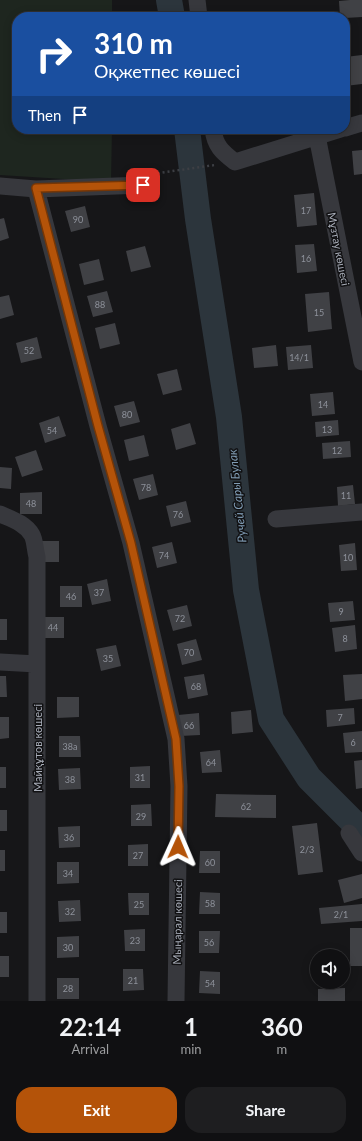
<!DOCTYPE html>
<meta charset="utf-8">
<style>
body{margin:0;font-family:Lato,sans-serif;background:#1e1e20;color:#f1f3f6;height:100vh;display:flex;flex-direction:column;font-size:15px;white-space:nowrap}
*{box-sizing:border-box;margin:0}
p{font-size:13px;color:#9c9d9f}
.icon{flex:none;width:22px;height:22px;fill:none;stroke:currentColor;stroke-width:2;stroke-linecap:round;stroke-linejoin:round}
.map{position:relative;height:1001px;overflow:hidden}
.sheet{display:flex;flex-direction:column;background:#101012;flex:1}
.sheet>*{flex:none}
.banner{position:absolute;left:12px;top:12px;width:338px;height:122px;border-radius:16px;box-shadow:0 2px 10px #0003,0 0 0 1px #303032;background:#1a4fa0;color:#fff;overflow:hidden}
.buttons{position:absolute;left:310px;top:949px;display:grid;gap:8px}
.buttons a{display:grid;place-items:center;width:40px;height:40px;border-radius:50%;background:#101012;box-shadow:0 2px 10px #0003,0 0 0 1px #303032;font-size:20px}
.pin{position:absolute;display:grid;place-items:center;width:34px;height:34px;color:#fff;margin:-17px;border-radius:8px;box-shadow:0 2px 6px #0006}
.me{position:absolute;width:44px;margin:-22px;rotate:1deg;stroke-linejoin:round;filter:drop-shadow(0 0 3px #0008)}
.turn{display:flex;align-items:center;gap:14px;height:84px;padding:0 16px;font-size:18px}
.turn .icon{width:52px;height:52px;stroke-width:2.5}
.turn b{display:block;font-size:28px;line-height:34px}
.then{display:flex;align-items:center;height:38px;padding:0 16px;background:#0003;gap:8px;font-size:15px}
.eta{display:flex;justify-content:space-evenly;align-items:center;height:68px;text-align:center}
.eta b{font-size:24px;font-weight:700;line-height:28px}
.primary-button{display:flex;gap:8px;margin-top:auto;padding:8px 16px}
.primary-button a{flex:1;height:46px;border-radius:16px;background:#b45309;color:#fff;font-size:16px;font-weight:700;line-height:46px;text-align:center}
.primary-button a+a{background:#1e1e20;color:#f1f3f6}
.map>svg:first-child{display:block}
.green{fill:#1e261f}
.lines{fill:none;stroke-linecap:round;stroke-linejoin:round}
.river{stroke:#2c353c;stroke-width:26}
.building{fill:#404145}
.path{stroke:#3d3f44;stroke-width:2.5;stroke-dasharray:2 3;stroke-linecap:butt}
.minor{stroke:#37383d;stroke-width:17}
.route-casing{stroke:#753606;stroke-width:10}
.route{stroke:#b45309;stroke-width:7}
.labels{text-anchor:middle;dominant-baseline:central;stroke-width:3;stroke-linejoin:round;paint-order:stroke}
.number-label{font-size:9px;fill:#8e929b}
.street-label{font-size:11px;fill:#a8adb8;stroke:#111113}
.water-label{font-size:12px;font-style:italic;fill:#7f9bb3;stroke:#111113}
</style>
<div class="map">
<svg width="362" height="1001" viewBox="0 0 362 1001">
<rect width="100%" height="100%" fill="#161618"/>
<!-- green -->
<path class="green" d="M0,0H112V17H17V129H112L111,182L0,175Z"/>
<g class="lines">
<!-- river -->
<path class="river" d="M169,0L172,17
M187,129L198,219L229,417L246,590L271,719L309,778L362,831"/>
</g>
<!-- building -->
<path class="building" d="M350,0H362V17L345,18V17H340L339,1Z
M362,55V84L345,86V57Z
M362,150V174L354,175L352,151Z
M314,193L317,225L297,227L294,195Z
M85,206L90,227L71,232L65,211Z
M4,218L9,238L0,241V219Z
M314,244L317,271L297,273L295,245Z
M145,246L151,267L131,272L126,251Z
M99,259L104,280L84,285L79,264Z
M107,291L113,312L93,317L87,296Z
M329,292L332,329L308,332L305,294Z
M9,295L14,315L0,319V297Z
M115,323L120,344L100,349L95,328Z
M37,337L42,358L21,363L16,343Z
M276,345L278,366L254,368L252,348Z
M311,345L313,368L288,370L286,347Z
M177,369L182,390L163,395L157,374Z
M333,392L335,414L312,416L310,394Z
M134,401L140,422L120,427L114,406Z
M59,416L66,436L45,443L39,423Z
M338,420L339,435L316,437L315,422Z
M190,423L196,444L176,450L171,429Z
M144,435L149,456L129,461L124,440Z
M350,441L351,457L323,459L322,443Z
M36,450L43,470L22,477L15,457Z
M0,467L12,468L11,489L0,488Z
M153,474L158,495L139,500L133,479Z
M353,485L355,504L338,506L337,487Z
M42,492V514H20V493Z
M186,501L191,522L171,527L166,506Z
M37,541H59V562H37Z
M172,542L177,563L157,568L152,547Z
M355,543L357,570L341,571L339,545Z
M107,579L111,601L92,605L87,584Z
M60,586H82V607H60Z
M353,601L355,620L330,622L328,603Z
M187,605L192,626L173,631L167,610Z
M42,617H64V638H42Z
M0,619H7V640H0Z
M355,625L357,649L335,652L332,628Z
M196,639L202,660L182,665L177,644Z
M116,645L121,666L101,671L96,649Z
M204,674L208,695L188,699L184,677Z
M362,674V699L345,701L343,675Z
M0,676H6L7,697H0Z
M57,697H79V717L57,718Z
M354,708L355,724L327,727L326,710Z
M251,710L253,732L232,734L231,712Z
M199,713L200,735L180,736L178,715Z
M0,717H9V738L0,739Z
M362,731V752L345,753L343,733Z
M59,736H80L81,757H59Z
M220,750L222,772L202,773L200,752Z
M362,760V788L356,789L354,761Z
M150,766V788H130V767Z
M0,767H6V788H0Z
M80,768L81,789L59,790L58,769Z
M216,794L276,795V818L215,817Z
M151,804L152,826H131V805Z
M0,810H7V831H0Z
M317,823L323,872L298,875L292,826Z
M80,826V847L59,848L58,827Z
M148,844V866H128V845Z
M0,850H5V871H0Z
M200,851H220V873H199Z
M57,862H79V883L57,884Z
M362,874V898L344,903L338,880Z
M200,892L220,893V914H199Z
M128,893H149V915H129Z
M80,900L81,921L59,922L58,901Z
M362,904V921L321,924L319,908Z
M0,912H7V933H0Z
M350,928H362V966H350Z
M145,929V951H125L124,930Z
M199,931H220L219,953H199Z
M79,936V957L57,958V937Z
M0,956H9V977H0Z
M123,969H143L144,990L123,991Z
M200,971L220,972V994L199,993Z
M57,978H79V999H57Z
M345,988V1001H318V989Z"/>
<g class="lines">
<!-- path -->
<path class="path" d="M154,177L159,173L215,165"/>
<!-- minor -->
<path class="minor" d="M197,0L199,17
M345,128L362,123
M213,129C215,146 222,152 235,162L341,129
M317,136L362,362
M0,186L36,189L143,185
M36,189L98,426L131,543L176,739L179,786L176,1001
M0,514C11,519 25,523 32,535C35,540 35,550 37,557V1001
M276,519L362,512
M0,662L37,664
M349,833L362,853"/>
</g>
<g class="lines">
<defs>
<path id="route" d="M143,185L36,188L98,426L131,543L176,739L179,786L178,847"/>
</defs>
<!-- route casing -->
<use href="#route" class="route-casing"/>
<!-- route -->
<use href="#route" class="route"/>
</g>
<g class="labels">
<!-- number labels -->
<g class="number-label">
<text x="306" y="210">17</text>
<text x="78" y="219">90</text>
<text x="306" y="258">16</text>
<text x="100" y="304">88</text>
<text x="319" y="312">15</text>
<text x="29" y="350">52</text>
<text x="299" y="357">14/1</text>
<text x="323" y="404">14</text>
<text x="127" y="414">80</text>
<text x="327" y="429">13</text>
<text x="52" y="430">54</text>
<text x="337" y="450">12</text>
<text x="146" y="487">78</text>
<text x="346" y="495">11</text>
<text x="31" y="503">48</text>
<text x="178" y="514">76</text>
<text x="164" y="555">74</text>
<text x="348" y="557">10</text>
<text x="99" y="592">37</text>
<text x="71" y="596">46</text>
<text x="341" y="611">9</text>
<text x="180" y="618">72</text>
<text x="53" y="627">44</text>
<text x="345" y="638">8</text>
<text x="189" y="652">70</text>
<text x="108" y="658">35</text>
<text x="196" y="686">68</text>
<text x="340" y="717">7</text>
<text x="189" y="725">66</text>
<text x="353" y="742">6</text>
<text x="70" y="746">38а</text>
<text x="211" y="762">64</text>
<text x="140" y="777">31</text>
<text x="70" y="779">38</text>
<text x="246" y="806">62</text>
<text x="141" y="816">29</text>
<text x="69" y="837">36</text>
<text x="307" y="849">2/3</text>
<text x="138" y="855">27</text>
<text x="210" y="862">60</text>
<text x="68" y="873">34</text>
<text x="210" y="903">58</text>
<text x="139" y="904">25</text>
<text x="70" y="911">32</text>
<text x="341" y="914">2/1</text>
<text x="135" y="940">23</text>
<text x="209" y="942">56</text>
<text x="68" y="947">30</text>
<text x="133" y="980">21</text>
<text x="210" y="983">54</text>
<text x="68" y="988">28</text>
</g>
<!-- street labels -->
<g class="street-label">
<text transform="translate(339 249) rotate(79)">Мұзтау көшесі</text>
<text transform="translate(37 748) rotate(-90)">Майқұтов көшесі</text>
<text transform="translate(177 922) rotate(-89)">Мыңарал көшесі</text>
</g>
<!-- water labels -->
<g class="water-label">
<text transform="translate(237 496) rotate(-96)">Ручей Сары Булак</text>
</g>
</g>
</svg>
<div class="buttons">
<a><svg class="icon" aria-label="sound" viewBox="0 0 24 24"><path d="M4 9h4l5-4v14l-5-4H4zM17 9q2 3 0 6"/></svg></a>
</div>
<div class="pin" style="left:143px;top:185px;background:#d93025"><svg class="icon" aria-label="arrive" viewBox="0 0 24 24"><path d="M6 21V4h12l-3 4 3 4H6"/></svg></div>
<svg class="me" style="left:178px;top:847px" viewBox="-20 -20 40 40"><path d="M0-17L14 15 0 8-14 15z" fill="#b45309" stroke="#fff" stroke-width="4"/></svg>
<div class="banner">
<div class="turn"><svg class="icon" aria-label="right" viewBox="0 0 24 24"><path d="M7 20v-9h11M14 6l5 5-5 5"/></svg><div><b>310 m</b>Оқжетпес көшесі</div></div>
<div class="then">Then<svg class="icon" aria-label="arrive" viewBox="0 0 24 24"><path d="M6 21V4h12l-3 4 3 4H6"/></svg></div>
</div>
</div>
<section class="sheet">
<div class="eta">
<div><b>22:14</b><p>Arrival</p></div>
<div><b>1</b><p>min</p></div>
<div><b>360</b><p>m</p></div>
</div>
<div class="primary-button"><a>Exit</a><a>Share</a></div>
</section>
